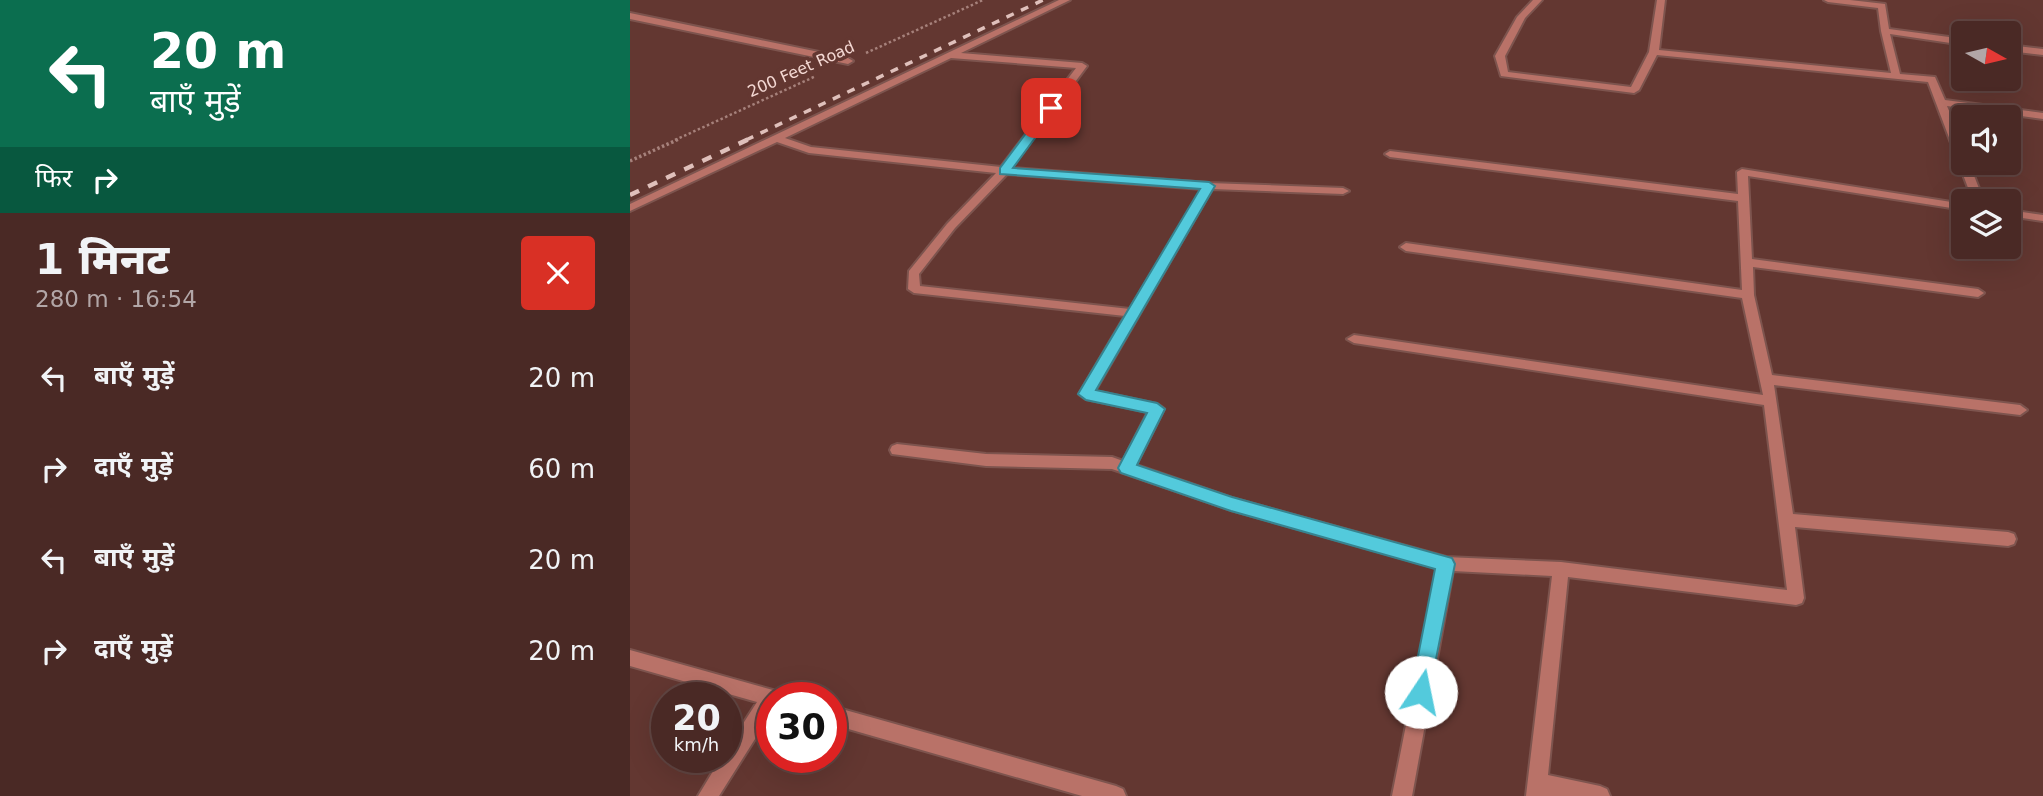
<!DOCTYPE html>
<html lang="hi">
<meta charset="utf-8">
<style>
body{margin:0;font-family:"DejaVu Sans","Noto Sans Devanagari",sans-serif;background:#543532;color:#f1f3f6;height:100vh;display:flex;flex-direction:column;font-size:26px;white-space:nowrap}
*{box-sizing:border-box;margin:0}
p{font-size:23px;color:#b2a6a7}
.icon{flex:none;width:38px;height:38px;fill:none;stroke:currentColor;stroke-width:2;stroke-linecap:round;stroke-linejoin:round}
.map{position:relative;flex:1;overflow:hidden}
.details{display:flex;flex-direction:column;background:#4a2925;width:630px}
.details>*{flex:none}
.hud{background:#0b6e4f;color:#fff;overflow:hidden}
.needle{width:46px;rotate:98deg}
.controls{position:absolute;left:1321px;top:21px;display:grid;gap:14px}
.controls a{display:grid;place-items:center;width:70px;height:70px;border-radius:7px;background:#4a2925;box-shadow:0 7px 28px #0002,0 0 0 2px #614542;font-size:35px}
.speed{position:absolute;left:21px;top:682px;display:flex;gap:14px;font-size:35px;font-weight:700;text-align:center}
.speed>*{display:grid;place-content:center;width:91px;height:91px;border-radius:50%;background:#4a2925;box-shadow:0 7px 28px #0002,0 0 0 2px #614542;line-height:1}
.speed small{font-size:18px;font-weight:400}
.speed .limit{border:10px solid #d22;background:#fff;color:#111}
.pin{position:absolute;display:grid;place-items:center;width:60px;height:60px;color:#fff;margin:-30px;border-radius:14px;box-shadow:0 4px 10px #0006}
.me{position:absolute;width:77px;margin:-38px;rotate:11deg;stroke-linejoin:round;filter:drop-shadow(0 0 5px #0008)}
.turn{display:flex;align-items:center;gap:24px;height:147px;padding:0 35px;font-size:32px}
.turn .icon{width:91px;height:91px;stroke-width:2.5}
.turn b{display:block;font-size:49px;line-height:60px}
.then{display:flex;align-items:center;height:66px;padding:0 35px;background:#0003;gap:14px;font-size:26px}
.round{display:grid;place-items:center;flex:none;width:74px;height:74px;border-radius:7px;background:#543532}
.head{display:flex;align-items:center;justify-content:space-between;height:119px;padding:0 35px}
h1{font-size:42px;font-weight:800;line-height:52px}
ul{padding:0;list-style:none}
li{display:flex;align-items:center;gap:21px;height:91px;padding:0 35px}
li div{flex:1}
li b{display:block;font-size:26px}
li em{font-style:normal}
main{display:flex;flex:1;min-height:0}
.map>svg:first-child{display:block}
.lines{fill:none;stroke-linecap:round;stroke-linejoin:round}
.street-casing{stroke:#7d544e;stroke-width:4}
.path-far1{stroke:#a6817b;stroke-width:2.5;stroke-dasharray:2.5 2.5;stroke-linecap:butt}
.path{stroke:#a6817b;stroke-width:3.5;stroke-dasharray:2.5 2.5;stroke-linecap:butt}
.street{fill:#b97268;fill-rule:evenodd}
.rail-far1{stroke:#dfc0bb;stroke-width:3.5;stroke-dasharray:8 8;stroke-linecap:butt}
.rail{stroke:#dfc0bb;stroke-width:4.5;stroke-dasharray:10 10;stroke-linecap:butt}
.route{fill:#53cadc;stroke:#36838f;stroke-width:2}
.labels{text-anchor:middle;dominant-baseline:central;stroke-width:7;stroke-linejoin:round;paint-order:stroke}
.far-street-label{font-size:16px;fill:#f4d8d3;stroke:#633731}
</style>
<main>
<section class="details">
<div class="hud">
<div class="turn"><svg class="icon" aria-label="left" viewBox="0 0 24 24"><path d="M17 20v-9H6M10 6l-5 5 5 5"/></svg><div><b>20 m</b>बाएँ मुड़ें</div></div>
<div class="then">फिर<svg class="icon" aria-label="right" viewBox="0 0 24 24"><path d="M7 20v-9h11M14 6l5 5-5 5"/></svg></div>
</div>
<div class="head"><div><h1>1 मिनट</h1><p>280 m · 16:54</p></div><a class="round" style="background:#d93025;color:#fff"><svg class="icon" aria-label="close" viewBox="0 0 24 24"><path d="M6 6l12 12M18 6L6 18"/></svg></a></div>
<ul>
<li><svg class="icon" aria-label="left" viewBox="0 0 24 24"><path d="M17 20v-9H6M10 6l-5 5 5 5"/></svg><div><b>बाएँ मुड़ें</b></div><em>20 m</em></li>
<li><svg class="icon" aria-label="right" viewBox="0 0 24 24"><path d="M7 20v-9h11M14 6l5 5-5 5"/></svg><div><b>दाएँ मुड़ें</b></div><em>60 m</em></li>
<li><svg class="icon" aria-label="left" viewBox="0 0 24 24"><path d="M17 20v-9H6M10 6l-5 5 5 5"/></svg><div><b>बाएँ मुड़ें</b></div><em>20 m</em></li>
<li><svg class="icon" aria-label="right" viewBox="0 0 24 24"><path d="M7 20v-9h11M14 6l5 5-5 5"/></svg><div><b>दाएँ मुड़ें</b></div><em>20 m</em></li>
</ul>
</section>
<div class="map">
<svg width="1413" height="796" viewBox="0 0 1413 796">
<rect width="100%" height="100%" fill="#633731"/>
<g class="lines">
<defs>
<path id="street" d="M429,0H440L331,53L452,63L457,66L381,168L579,183L713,188L719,191L713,194L582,189L465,391L527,404L534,409L506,465L602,498L816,557L931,562L1157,590L1134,405L724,343L717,339L724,335L1133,395L1112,298L776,251L770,247L776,243L1112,290L1108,201L760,157L755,154L760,151L1108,194L1107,172L1112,169L1334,204V210L1118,176L1122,259L1348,289L1354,293L1348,297L1123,267L1124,295L1142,375L1390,405L1397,410L1390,415L1144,385L1163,514L1378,532L1384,534L1386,539L1384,544L1378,546L1165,527L1174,598L1172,603L1166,605L938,577L918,775L970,786L977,789L980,796H896L922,576L823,571L782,796H762L807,568L601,510L482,469L356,466L262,454L260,450L262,446L267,444L356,454L482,457L493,461L518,412L456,399L449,394L495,316L284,293L278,289L279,271L317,224L366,173L179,153L147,142L0,211V204ZM321,58L446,68L371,167L181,147L155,138ZM377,174L572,189L500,309L290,286L289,274L325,228Z
M903,0H912L895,18L875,56L878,72L1001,87L1019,52L1027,0H1035L1029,50L1261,73L1251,31L1248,8L1198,2L1194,0H1220L1255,4L1259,29L1334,39V45L1260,34L1270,74L1305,77L1315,100L1413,113V119L1317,106L1334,147V163H1339L1354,201H1343L1298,82L1027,55L1009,90L1004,93L871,76L865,56L887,17Z
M0,13L218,58L223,61L218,64L0,19Z
M1379,45L1413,49V55L1379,51Z
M1379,210L1413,215V221L1379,216Z
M0,650L150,692L153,698H142V712L89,796H68L91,758H96V750L127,702L0,666Z
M201,706L486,786L493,789L496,796H452L201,724Z"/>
</defs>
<!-- street casing -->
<use href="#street" class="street-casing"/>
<!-- path-far1 -->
<path class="path-far1" d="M236,53L353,0
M45,140L186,76"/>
<!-- path -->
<path class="path" d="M0,161L49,139"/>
<!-- street -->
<use href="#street" class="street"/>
<!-- rail-far1 -->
<path class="rail-far1" d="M116,140L413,0"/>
<!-- rail -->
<path class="rail" d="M0,195L119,139"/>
</g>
<!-- route -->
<path class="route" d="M421,104L427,108L383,168L579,182L585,186L466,390L527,403L535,409L507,465L602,497L822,558L825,564L798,699L791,701L784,699L781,692L805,569L601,511L491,473L488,468L517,413L456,400L448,394L570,189L370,174V168L417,105Z"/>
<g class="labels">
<!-- far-street labels -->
<g class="far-street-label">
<text transform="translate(171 69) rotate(-24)">200 Feet Road</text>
</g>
</g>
</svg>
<div class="controls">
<a><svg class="needle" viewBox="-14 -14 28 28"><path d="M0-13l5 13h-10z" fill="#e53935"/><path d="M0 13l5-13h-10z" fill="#b2a6a7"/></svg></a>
<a><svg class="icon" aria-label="sound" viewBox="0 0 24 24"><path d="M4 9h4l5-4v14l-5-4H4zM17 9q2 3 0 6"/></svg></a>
<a><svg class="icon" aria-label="layers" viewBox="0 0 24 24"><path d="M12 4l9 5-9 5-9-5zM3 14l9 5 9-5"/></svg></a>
</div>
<div class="speed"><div>20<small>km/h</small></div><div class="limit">30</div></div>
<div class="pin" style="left:421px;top:108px;background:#d93025"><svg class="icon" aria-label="arrive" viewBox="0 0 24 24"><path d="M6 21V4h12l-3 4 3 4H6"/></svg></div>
<svg class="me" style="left:791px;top:692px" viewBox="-20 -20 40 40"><circle r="19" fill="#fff"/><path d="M0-13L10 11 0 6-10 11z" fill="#53cadc"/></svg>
</div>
</main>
